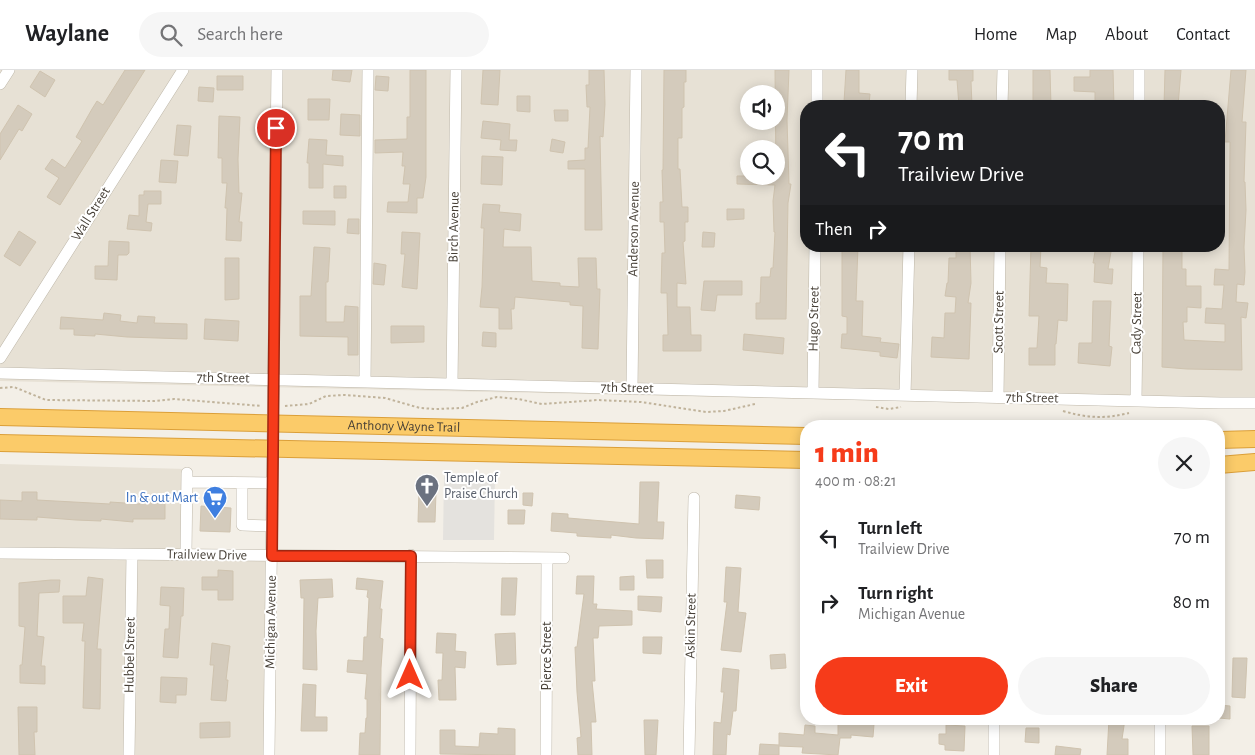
<!DOCTYPE html>
<meta charset="utf-8">
<style>
body{margin:0;font-family:"Alegreya Sans",sans-serif;background:#f6f6f6;color:#202124;height:100vh;display:flex;flex-direction:column;font-size:19px;white-space:nowrap}
*{box-sizing:border-box;margin:0}
p{font-size:16px;color:#757577}
.icon{flex:none;width:28px;height:28px;fill:none;stroke:currentColor;stroke-width:2;stroke-linecap:round;stroke-linejoin:round}
.map{position:relative;flex:1;overflow:hidden}
.panel{position:absolute;left:800px;top:350px;width:425px;height:305px;display:flex;flex-direction:column;background:#fff;border-radius:20px;box-shadow:0 2px 12px #0003}
.panel>*{flex:none}
.guide{position:absolute;left:800px;top:30px;width:425px;height:152px;border-radius:20px;box-shadow:0 2px 12px #0003;background:#202124;color:#fff;overflow:hidden}
.buttons{position:absolute;left:740px;top:15px;display:grid;gap:10px}
.buttons a{display:grid;place-items:center;width:45px;height:45px;border-radius:50%;background:#fff;box-shadow:0 2px 12px #0003;font-size:25px}
.pin{position:absolute;display:grid;place-items:center;width:42px;height:42px;color:#fff;margin:-21px;border:2px solid #fff;border-radius:50%;box-shadow:0 1px 5px #0007}
.me{position:absolute;width:55px;margin:-28px;rotate:0deg;stroke-linejoin:round;filter:drop-shadow(0 0 4px #0008)}
.turn{display:flex;align-items:center;gap:18px;height:105px;padding:0 15px;font-size:22px}
.turn .icon{width:65px;height:65px;stroke-width:2.5}
.turn b{display:block;font-size:35px;line-height:42px}
.then{display:flex;align-items:center;height:48px;padding:0 15px;background:#0003;gap:10px;font-size:19px}
.round{display:grid;place-items:center;flex:none;width:52px;height:52px;border-radius:26px;background:#f6f6f6}
.summary{display:flex;align-items:center;justify-content:space-between;height:85px;padding:0 15px}
h1{font-size:30px;font-weight:800;line-height:38px;color:#f63b1a}
.primary-button{display:flex;gap:10px;margin-top:auto;padding:10px 15px}
.primary-button a{flex:1;height:58px;border-radius:30px;background:#f63b1a;color:#fff;font-size:20px;font-weight:800;line-height:58px;text-align:center}
.primary-button a+a{background:#f6f6f6;color:#202124}
ul{padding:0;list-style:none}
li{display:flex;align-items:center;gap:15px;height:65px;padding:0 15px}
li div{flex:1}
li b{display:block;font-size:19px}
li em{font-style:normal}
header{display:flex;align-items:center;gap:30px;box-sizing:border-box;height:70px;padding:0 25px;background:#fff;border-bottom:1px solid #e0e0e0}
header strong{font-size:24px}
nav{display:flex;gap:28px;margin-inline-start:auto;font-size:18px}
.search{width:350px;height:45px;background:#f6f6f6;display:flex;align-items:center;gap:12px;box-sizing:border-box;padding:0 18px;border-radius:28px;color:#757577;font-size:19px}
.map>svg:first-child{display:block}
.residential{fill:#e7e1d5;fill-rule:evenodd}
.parking{fill:#e4e2de}
.building{fill:#d4cbbc;stroke:#cfc3af}
.lines{fill:none;stroke-linecap:round;stroke-linejoin:round}
.minor-casing{stroke:#beb7a9;stroke-width:12}
.highway-casing{stroke:#db9f39;stroke-width:18}
.path{stroke:#c0b39b;stroke-width:2;stroke-dasharray:2.5 2.5;stroke-linecap:butt}
.minor{stroke:#fff;stroke-width:11}
.highway{stroke:#fbcb69;stroke-width:16}
.route-casing{stroke:#a02611;stroke-width:12}
.route{stroke:#f63b1a;stroke-width:9}
.labels{text-anchor:middle;dominant-baseline:central;stroke-width:4;stroke-linejoin:round;paint-order:stroke}
.street-label{font-size:14px;fill:#463f36;stroke:#fff}
.worship-label{font-size:14px;fill:#5b616d;stroke:#fff;text-anchor:start}
.shop-label{font-size:14px;fill:#366cbe;stroke:#fff;text-anchor:end}
</style>
<header>
<strong>Waylane</strong>
<div class="search"><svg class="icon" aria-label="search" viewBox="0 0 24 24"><circle cx="10" cy="10" r="6"/><path d="M15 15l6 6"/></svg>Search here</div>
<nav><a>Home</a><a>Map</a><a>About</a><a>Contact</a></nav>
</header>
<div class="map">
<svg width="1255" height="685" viewBox="0 0 1255 685">
<rect width="100%" height="100%" fill="#f3efe7"/>
<!-- residential -->
<path class="residential" d="M0,0H1255V339L0,311ZM749,24H776V51H749ZM806,36H1219V176H806ZM749,79H776V106H749Z
M0,394L186,399V485L271,486L269,685H0Z"/>
<!-- parking -->
<path class="parking" d="M444,406H495L494,470H443Z"/>
<!-- building -->
<path class="building" d="M125,0H145L60,135L47,127L59,108L45,99L52,89L65,98L82,71L76,67L92,39L97,31L103,35Z
M333,0H352L350,12L332,10Z
M410,0H426V107L423,128H417V143L387,142L388,132H408L410,114H403L405,96H402L403,82L375,83V70L407,69V47H410Z
M483,0H500L498,35L481,34Z
M589,0H604L605,34L603,67L600,66L602,160H585V99H568V91L585,90V78H588L590,37H587L586,15H589Z
M664,0H686V12H684V37L682,38V68H678V99H680L682,137H688V152H685V171L683,172L686,214L677,213V237H690L691,265H701V281H663V265H668L667,223H661L662,183H665L664,152H660V132H663L662,100H663Z
M775,0H789L787,50L789,114H791L788,133L786,249H756V233H760L761,207H770L771,198H773L775,162H774L773,131L775,115L737,114V106H776Z
M846,0H859V23L870,24L869,34L844,32Z
M949,0H973V11H971L972,36H959L957,10H949Z
M1033,0H1050L1051,36H1033Z
M1090,0H1113L1114,36H1095V22L1074,21V7H1090Z
M1165,0H1181L1178,36H1164Z
M1231,0H1246L1242,52H1246L1244,112H1245L1246,140L1244,177L1245,202L1244,215L1237,214L1236,232L1248,233L1246,248L1241,247L1242,300L1187,299L1162,297L1163,176H1182V199H1186V216H1201V238L1187,237V252H1183L1184,270L1225,272V254L1205,253L1206,238L1222,239L1224,215H1214L1215,199L1229,200L1230,72H1225Z
M40,1L55,10L45,27L30,17Z
M217,6H243V20H217Z
M376,6L389,7L388,21L375,20Z
M199,17L214,18L213,32L198,31Z
M517,26H530V42L517,41Z
M308,29H330L329,50H308Z
M18,35L32,44L22,61L19,59L0,90V64Z
M554,40H568V51H555Z
M341,44L360,45V66L340,65Z
M219,46L240,47L238,89L239,123H242L239,152H242L241,171L226,170L227,138H225L227,113H222V88H218Z
M483,51L510,54L509,70H517L516,81L500,80L501,70L481,68Z
M177,55L191,56L188,86L174,85Z
M309,69L327,70L326,85L343,86V96L323,94V118H309V93H307Z
M552,69L565,72L563,83L550,81Z
M482,86L503,87L502,115L481,114Z
M161,90L178,91L176,113L159,112Z
M334,116H346V128H334Z
M144,121H161V134H148L146,152L152,153L151,161L127,159L129,145L139,146V125H144Z
M483,134L500,135L499,142L521,144L520,161L504,159L503,177H531L532,211L560,213V216L579,217L578,188H596L597,219H600L598,279L582,278L583,236L570,235V232L515,227L514,239H511L512,259H499V238L480,237L482,217L484,158H481Z
M727,139H744V149L727,150Z
M303,141H335V155L303,154Z
M348,149H359V164L347,163Z
M19,161L36,172L20,196L4,186Z
M402,162L420,163L417,219L402,217L405,184H401Z
M703,162L715,163L714,177H702Z
M109,171L129,172V183L127,185H118L117,210L95,209V196H108Z
M842,176H858L856,231H863L862,266L881,268L880,272L899,274L897,288L880,286V282L841,278L842,264H847V247L842,246Z
M956,176H970L971,213L968,233H971L969,289L931,287L932,267L944,268L945,243H955L956,227L945,226L947,213H948L949,188H956Z
M1031,176H1041L1040,197L1047,198L1046,213L1068,214L1067,251L1058,250L1056,274H1055V295H1029V278H1037L1039,246H1029Z
M1096,176H1112L1108,199H1113L1112,214L1094,212L1095,193H1093Z
M314,177L330,178L328,212H326V252H344L345,236L358,237V285H348V267L300,266V226H311Z
M225,188H239V229L225,230Z
M374,193L386,195L384,215L373,214Z
M704,211H742V225H717L715,241L701,240Z
M1093,231H1111L1109,276L1112,277L1110,296L1078,293L1079,273H1092Z
M104,243L121,245L120,251L137,253L138,246L155,247L154,253L187,254V269L127,267L95,264V266L74,265V259H60L61,247L103,250Z
M205,249L239,251L238,271L204,269Z
M391,256H424V272L391,273Z
M483,262L496,263V277L482,276Z
M744,264L784,268L783,284L743,280Z
M640,412H659L657,452H664L663,469L636,468L611,465V468L577,466V463L551,461L552,443L568,444V448L639,454Z
M419,421L436,422L435,452H418Z
M22,422H37V430L110,434V432L140,434V431H165V449H133V452L101,449V451L76,450L37,447V450L0,449V430L22,431Z
M523,423H533L532,436L523,435Z
M736,425L760,427L759,440L735,438Z
M201,436L231,438L230,462L200,461Z
M508,440H525L524,454H508Z
M646,490H663V508H647Z
M726,497L741,498L738,542L746,543L741,582L721,580L727,532H724Z
M218,500L233,501V530H218V520H202V507H218Z
M577,506H594L593,534H597L596,539L632,541V555L599,556L598,568H593L595,611H592L596,652H591L592,685H578L577,668L581,667L577,622L575,577H577L584,524H576Z
M634,506V520H620V507Z
M88,507L103,509L97,579H101L100,639L83,638L85,571H82L84,553H63V526H86Z
M357,508L383,511L380,539H382L380,568L383,569L381,598L380,685H359L360,663H365L366,648H367V629H365L367,604L347,602L348,590L363,591L364,567H367L369,528L367,527L368,520L356,519Z
M502,508H517L515,545H501Z
M332,509L333,527L318,528L316,561L317,600L303,599L304,528H301L300,510Z
M51,510H60L59,522L39,523L37,566L44,567L41,596H45V614L20,613V595H22L25,557L19,556V513Z
M161,517L184,518L183,546H181L178,588L163,587L165,559H169L170,536L160,535Z
M638,526L662,527L661,542L638,540Z
M437,563L456,564L455,581L466,582L465,598L455,597L456,630H439L438,610H442L443,583H436Z
M515,563L516,594L497,595L495,564Z
M643,567H662L661,584L643,583Z
M212,573L230,576L226,610H228L226,631L211,630L214,595H210Z
M785,584L786,598L771,599L770,585Z
M1233,588H1247L1245,628L1232,627Z
M723,598L739,600L736,641H733L730,665L727,664L726,685H713L714,652L721,653L724,622H721Z
M161,607L187,608L186,625H176V633L160,632Z
M303,614L316,615L315,647H327V661H301Z
M1219,635L1230,636V649L1219,648Z
M18,637H37V662H34L35,685H19Z
M838,649H851V653L874,654L873,667L851,665V668H840L838,685L802,683L803,677L779,676V685H759L760,674L779,675V663L804,665L805,655L815,656V663L838,665Z
M1109,649H1125L1122,669H1128V685H1107Z
M644,650H658L656,685H645Z
M230,652V667L200,668V653Z
M946,655L965,656L964,681L945,680V675L939,674V664H946Z
M1192,656H1209V685H1193Z
M498,658L515,659V685L440,684V660H455V676L479,677L480,663L498,664Z
M1026,658H1039V673L1025,672Z
M1056,676L1081,679L1080,685H1055Z"/>
<g class="lines">
<defs>
<path id="minor" d="M0,14L9,0
M817,36V0
M911,36L912,0
M1002,36L1003,0
M1139,36V0
M0,288L183,0
M0,303L1220,333H1255
M365,312L368,0
M452,314L456,0
M632,319L636,0
M813,322L815,176
M905,325L909,176
M998,327L1000,176
M1136,331L1138,176
M187,412L272,413
M242,413V455L272,456
M0,483L564,488
M186,485L187,403
M129,685L132,485
M269,685L277,0
M410,685L411,485
M546,685L547,488
M689,685L694,428
M994,685V649
M1160,685V649"/>
<g id="highway">
<path id="s1" d="M0,347L806,366"/>
<path d="M1219,370L1255,369"/>
<path d="M0,373L806,390"/>
<path d="M1219,395L1255,392"/>
</g>
</defs>
<!-- minor casing -->
<use href="#minor" class="minor-casing"/>
<!-- highway casing -->
<use href="#highway" class="highway-casing"/>
<!-- path -->
<path class="path" d="M0,318L14,317L46,330L154,331L174,329L262,336
M285,336L309,334L326,326L345,325L385,328L420,338L436,339L462,338L477,332L497,327L518,329L542,334L598,330L641,332L706,342L724,341L755,334
M876,337L889,339L901,337
M1063,341C1087,348 1105,349 1129,343"/>
<!-- minor -->
<use href="#minor" class="minor"/>
<!-- highway -->
<use href="#highway" class="highway"/>
</g>
<g class="lines">
<defs>
<path id="route" d="M276,58L272,486H411L410,605"/>
</defs>
<!-- route casing -->
<use href="#route" class="route-casing"/>
<!-- route -->
<use href="#route" class="route"/>
</g>
<!-- icons -->
<defs>
<symbol id="church-pin" viewBox="-11 -11 22 30"><path d="M0 17L-7.5 6A9.5 9.5 0 1 1 7.5 6Z" fill="#6b7280" stroke="#fff"/><path d="M-1.2-6h2.4v3.5h3.3v2.4h-3.3V6h-2.4V-.1h-3.3v-2.4h3.3Z" fill="#fff"/></symbol>
<symbol id="supermarket-pin" viewBox="-11 -11 22 30"><path d="M0 17L-7.5 6A9.5 9.5 0 1 1 7.5 6Z" fill="#3f7fe0" stroke="#fff"/><path d="M-6-5.5h2.5l.6 2H6L4.5 2H-2.5L-4.4-4H-6ZM-1.5 3.2a1.3 1.3 0 1 0 .1 0ZM3 3.2a1.3 1.3 0 1 0 .1 0Z" fill="#fff"/></symbol>
</defs>
<g fill-rule="evenodd">
<use href="#church-pin" x="413" y="402" width="28" height="38"/>
<use href="#supermarket-pin" x="201" y="414" width="28" height="38"/>
</g>
<g class="labels">
<!-- street labels -->
<g class="street-label">
<text transform="translate(91 144) rotate(-58)">Wall Street</text>
<text transform="translate(454 157) rotate(-89)">Birch Avenue</text>
<text transform="translate(634 159) rotate(-89)">Anderson Avenue</text>
<text transform="translate(814 249) rotate(-89)">Hugo Street</text>
<text transform="translate(999 252) rotate(-89)">Scott Street</text>
<text transform="translate(1137 253) rotate(-89)">Cady Street</text>
<text transform="translate(223 308) rotate(1)">7th Street</text>
<text transform="translate(627 318) rotate(1)">7th Street</text>
<text transform="translate(1032 328) rotate(1)">7th Street</text>
<text stroke="none"><textPath href="#s1" startOffset="404">Anthony Wayne Trail</textPath></text>
<text transform="translate(207 485) rotate(1)">Trailview Drive</text>
<text transform="translate(271 552) rotate(-89)">Michigan Avenue</text>
<text transform="translate(691 556) rotate(-89)">Askin Street</text>
<text transform="translate(130 585) rotate(-89)">Hubbel Street</text>
<text transform="translate(547 586) rotate(-90)">Pierce Street</text>
</g>
<!-- worship labels -->
<g class="worship-label">
<text x="444" y="408">Temple of<tspan x="444" dy="16">Praise Church</tspan></text>
</g>
<!-- shop labels -->
<g class="shop-label">
<text x="198" y="428">In &amp; out Mart</text>
</g>
</g>
</svg>
<div class="buttons">
<a><svg class="icon" aria-label="sound" viewBox="0 0 24 24"><path d="M4 9h4l5-4v14l-5-4H4zM17 9q2 3 0 6"/></svg></a>
<a><svg class="icon" aria-label="search" viewBox="0 0 24 24"><circle cx="10" cy="10" r="6"/><path d="M15 15l6 6"/></svg></a>
</div>
<div class="pin" style="left:276px;top:58px;background:#d93025"><svg class="icon" aria-label="arrive" viewBox="0 0 24 24"><path d="M6 21V4h12l-3 4 3 4H6"/></svg></div>
<svg class="me" style="left:410px;top:605px" viewBox="-20 -20 40 40"><path d="M0-17L14 15 0 8-14 15z" fill="#f63b1a" stroke="#fff" stroke-width="4"/></svg>
<div class="guide">
<div class="turn"><svg class="icon" aria-label="left" viewBox="0 0 24 24"><path d="M17 20v-9H6M10 6l-5 5 5 5"/></svg><div><b>70 m</b>Trailview Drive</div></div>
<div class="then">Then<svg class="icon" aria-label="right" viewBox="0 0 24 24"><path d="M7 20v-9h11M14 6l5 5-5 5"/></svg></div>
</div>
<section class="panel">
<div class="summary"><div><h1>1 min</h1><p>400 m · 08:21</p></div><a class="round"><svg class="icon" aria-label="close" viewBox="0 0 24 24"><path d="M6 6l12 12M18 6L6 18"/></svg></a></div>
<ul>
<li><svg class="icon" aria-label="left" viewBox="0 0 24 24"><path d="M17 20v-9H6M10 6l-5 5 5 5"/></svg><div><b>Turn left</b><p>Trailview Drive</p></div><em>70 m</em></li>
<li><svg class="icon" aria-label="right" viewBox="0 0 24 24"><path d="M7 20v-9h11M14 6l5 5-5 5"/></svg><div><b>Turn right</b><p>Michigan Avenue</p></div><em>80 m</em></li>
</ul>
<div class="primary-button"><a>Exit</a><a>Share</a></div>
</section>
</div>
